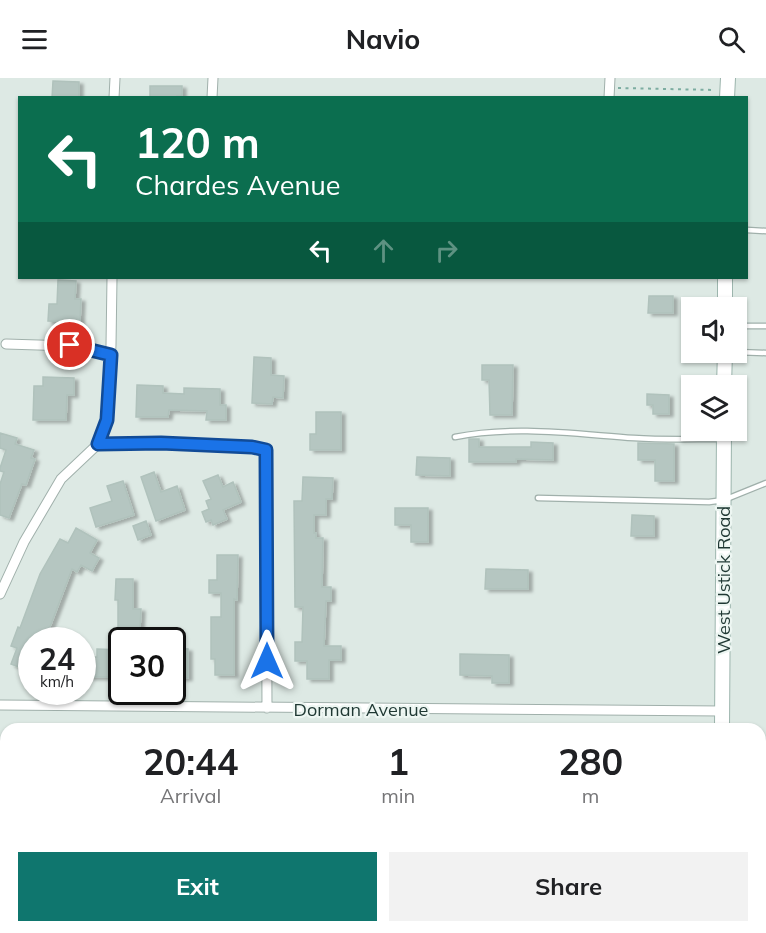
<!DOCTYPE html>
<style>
body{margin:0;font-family:Mulish,sans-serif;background:#f2f2f2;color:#202124;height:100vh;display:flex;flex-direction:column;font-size:22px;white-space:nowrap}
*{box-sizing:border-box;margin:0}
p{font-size:20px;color:#757577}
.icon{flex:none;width:33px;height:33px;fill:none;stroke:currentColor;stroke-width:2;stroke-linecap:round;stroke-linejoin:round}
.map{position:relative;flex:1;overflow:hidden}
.side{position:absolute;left:0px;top:645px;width:766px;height:210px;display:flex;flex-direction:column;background:#fff;border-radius:18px 18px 0 0;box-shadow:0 2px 4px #0004}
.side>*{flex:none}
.banner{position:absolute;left:18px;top:18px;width:730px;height:183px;border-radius:0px;box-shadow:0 2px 4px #0004;background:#0b6e4f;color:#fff;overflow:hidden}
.controls{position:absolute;left:681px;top:219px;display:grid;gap:12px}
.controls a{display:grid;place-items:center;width:66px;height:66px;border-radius:0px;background:#fff;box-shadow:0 2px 4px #0004;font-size:30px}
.speed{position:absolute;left:18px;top:549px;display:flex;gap:12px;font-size:30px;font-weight:700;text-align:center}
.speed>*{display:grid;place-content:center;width:78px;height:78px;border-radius:50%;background:#fff;box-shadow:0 2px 4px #0004;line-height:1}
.speed small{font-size:15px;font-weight:400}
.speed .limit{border:3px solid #111;border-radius:9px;background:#fff;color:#111}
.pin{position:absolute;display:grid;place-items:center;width:51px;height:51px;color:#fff;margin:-26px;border:3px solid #fff;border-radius:50%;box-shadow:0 2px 6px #0007}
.me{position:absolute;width:66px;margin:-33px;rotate:0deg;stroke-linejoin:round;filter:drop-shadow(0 0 4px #0008)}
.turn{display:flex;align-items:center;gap:21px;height:126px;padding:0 18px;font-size:27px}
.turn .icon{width:78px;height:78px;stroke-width:2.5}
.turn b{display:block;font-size:42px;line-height:51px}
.lanes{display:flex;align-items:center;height:57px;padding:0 18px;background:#0003;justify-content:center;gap:30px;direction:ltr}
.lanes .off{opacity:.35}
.eta{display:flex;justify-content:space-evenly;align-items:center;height:102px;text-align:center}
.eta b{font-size:36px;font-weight:700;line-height:42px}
.action{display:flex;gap:12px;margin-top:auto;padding:12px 18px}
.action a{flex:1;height:69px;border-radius:0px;background:#0f766e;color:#fff;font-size:24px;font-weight:700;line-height:69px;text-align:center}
.action a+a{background:#f2f2f2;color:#202124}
header{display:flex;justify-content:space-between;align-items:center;height:78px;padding:0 18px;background:#fff;font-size:27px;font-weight:700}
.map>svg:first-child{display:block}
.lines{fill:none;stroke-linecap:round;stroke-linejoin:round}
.canal{stroke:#84becf;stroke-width:12}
.building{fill:#b5c6c1;stroke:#b0c2bc;stroke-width:1.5;filter:url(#shadow)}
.lane-casing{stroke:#a0b0ab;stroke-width:7}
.street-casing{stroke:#a0b0ab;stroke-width:11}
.secondary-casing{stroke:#9cb5ad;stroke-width:16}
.path{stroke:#7dada1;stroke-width:2;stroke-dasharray:3 4.5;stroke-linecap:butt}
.lane{stroke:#fff;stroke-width:4.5}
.street{stroke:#fff;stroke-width:9}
.secondary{stroke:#fff;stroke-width:14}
.route-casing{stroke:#114b97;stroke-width:15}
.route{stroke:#1a73e8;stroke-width:10}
.labels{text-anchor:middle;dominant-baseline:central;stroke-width:4.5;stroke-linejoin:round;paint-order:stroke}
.street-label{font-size:18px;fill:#1f3833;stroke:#edf6f2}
</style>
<header><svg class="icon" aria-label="menu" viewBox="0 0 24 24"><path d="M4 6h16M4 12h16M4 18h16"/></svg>Navio<svg class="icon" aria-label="search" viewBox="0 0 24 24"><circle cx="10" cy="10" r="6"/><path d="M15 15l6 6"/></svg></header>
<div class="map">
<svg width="766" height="855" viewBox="0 0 766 855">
<defs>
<filter id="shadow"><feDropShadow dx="4" dy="2.5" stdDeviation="1.5" flood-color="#0004"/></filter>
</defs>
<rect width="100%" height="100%" fill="#dde9e4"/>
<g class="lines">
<!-- canal -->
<path class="canal" d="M0,752H6
M570,849L597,855"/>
</g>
<!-- building -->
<path class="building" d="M53,3L79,4V20H52Z
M150,8H182V18H177V20H150Z
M58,202L76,203L75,221H81L80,244L48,243L49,226H57Z
M649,218H673V235H648Z
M254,279L271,280V297L284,298L283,320L273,319L272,326L252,325Z
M482,287H513L512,337H490L489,302H482Z
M43,299L74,300V317H67L66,342H33L34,308H43Z
M137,307L163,308V315L184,316V310L220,311V327H226V342H206L207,333L169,332L168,339H136Z
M647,316L669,317V336H653V327H647Z
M316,334H341V372H310V356H316Z
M0,355L17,360L15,366L34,372L31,380L35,381L26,407L22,406L9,440L0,437V406L4,394L0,393V390L6,372L0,370Z
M469,361H479V369H531V364L553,365V382L516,381V384H469Z
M638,365L674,366V403H655V382H638Z
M417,379L450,380V398L416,397Z
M154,394L161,414L177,408L185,432L156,443L141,399Z
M218,397L223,409L233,404L241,424L223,432L227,441L213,447L211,442L206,444L202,434L209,431L206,423L211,421L203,403Z
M303,399L333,400L332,421H326V437H314V455H316V460H323L322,509H331V523H326L324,568H341V582H329V601H307V583H295V564H302L303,529H295L294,423H302Z
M123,403L134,437L96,449L90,430L112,423L107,408Z
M395,430H428V464H411V447H395Z
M632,437L654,438V458H631Z
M146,443L151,457L138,462L133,448Z
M76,450L97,462L90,475L99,480L92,493L81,487L77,494L72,491L45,562H32V594L11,586L17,570L11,568L18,549L20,550L40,496L60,461L68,465Z
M217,477H238L237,522L234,521V597H215V581H211V539H221V515H209V502H217Z
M486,491L528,492V511H485Z
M116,501H133V531H141L140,550H118V522H115Z
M172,570L188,571V600H172Z
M97,571L122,572V599H89L90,579H97Z
M460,576L509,577V605H492V598L460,597Z"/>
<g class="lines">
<defs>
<path id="lane" d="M747,152L766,153
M736,248H766
M736,274L766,275
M455,359C513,347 575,356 634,360C663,362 692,361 721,361
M538,420L709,424L724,422L766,405"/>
<path id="street" d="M114,20L115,0
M212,20L213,0
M609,20L610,0
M6,266L70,268L111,277
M98,366L161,365L252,369L266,372L267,630
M0,516L24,464L61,401L98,366L107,342L111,267L112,200
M0,627L722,633"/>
<path id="secondary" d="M727,20L728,0
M725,230V200
M724,308L725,274
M722,651L724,352
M721,855V849"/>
</defs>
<!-- lane casing -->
<use href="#lane" class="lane-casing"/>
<!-- street casing -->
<use href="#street" class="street-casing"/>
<!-- secondary casing -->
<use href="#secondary" class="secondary-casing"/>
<!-- path -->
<path class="path" d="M618,10L715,12"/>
<!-- lane -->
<use href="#lane" class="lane"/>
<!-- street -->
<use href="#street" class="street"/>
<!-- secondary -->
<use href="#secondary" class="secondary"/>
</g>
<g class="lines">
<defs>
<path id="route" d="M70,267L111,277L107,342L98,366L161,365L252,369L266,372L267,583"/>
</defs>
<!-- route casing -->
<use href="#route" class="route-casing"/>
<!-- route -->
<use href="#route" class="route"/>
</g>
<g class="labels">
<!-- street labels -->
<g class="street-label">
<text transform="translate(723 502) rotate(-90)">West Ustick Road</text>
<text x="361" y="631">Dorman Avenue</text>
</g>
</g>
</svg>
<div class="controls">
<a><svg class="icon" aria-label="sound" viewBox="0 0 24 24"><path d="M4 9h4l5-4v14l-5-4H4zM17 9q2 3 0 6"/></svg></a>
<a><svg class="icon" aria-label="layers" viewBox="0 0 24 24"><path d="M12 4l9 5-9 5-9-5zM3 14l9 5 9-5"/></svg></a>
</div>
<div class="speed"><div>24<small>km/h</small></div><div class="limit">30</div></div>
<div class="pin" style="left:70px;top:267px;background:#d93025"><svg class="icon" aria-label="arrive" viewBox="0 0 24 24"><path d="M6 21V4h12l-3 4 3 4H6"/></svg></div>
<svg class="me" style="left:267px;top:583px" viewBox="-20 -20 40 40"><path d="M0-17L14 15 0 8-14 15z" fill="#1a73e8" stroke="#fff" stroke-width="4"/></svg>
<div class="banner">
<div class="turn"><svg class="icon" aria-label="left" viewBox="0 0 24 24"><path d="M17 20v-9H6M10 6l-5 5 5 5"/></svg><div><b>120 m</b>Chardes Avenue</div></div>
<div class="lanes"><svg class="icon" aria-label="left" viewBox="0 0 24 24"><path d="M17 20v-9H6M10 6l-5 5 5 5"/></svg><svg class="icon off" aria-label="ahead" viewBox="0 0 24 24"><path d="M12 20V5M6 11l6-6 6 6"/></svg><svg class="icon off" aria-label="right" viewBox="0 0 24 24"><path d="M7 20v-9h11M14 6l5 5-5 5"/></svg></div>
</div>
<section class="side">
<div class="eta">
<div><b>20:44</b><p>Arrival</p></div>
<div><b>1</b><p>min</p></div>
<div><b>280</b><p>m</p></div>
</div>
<div class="action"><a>Exit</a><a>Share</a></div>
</section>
</div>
